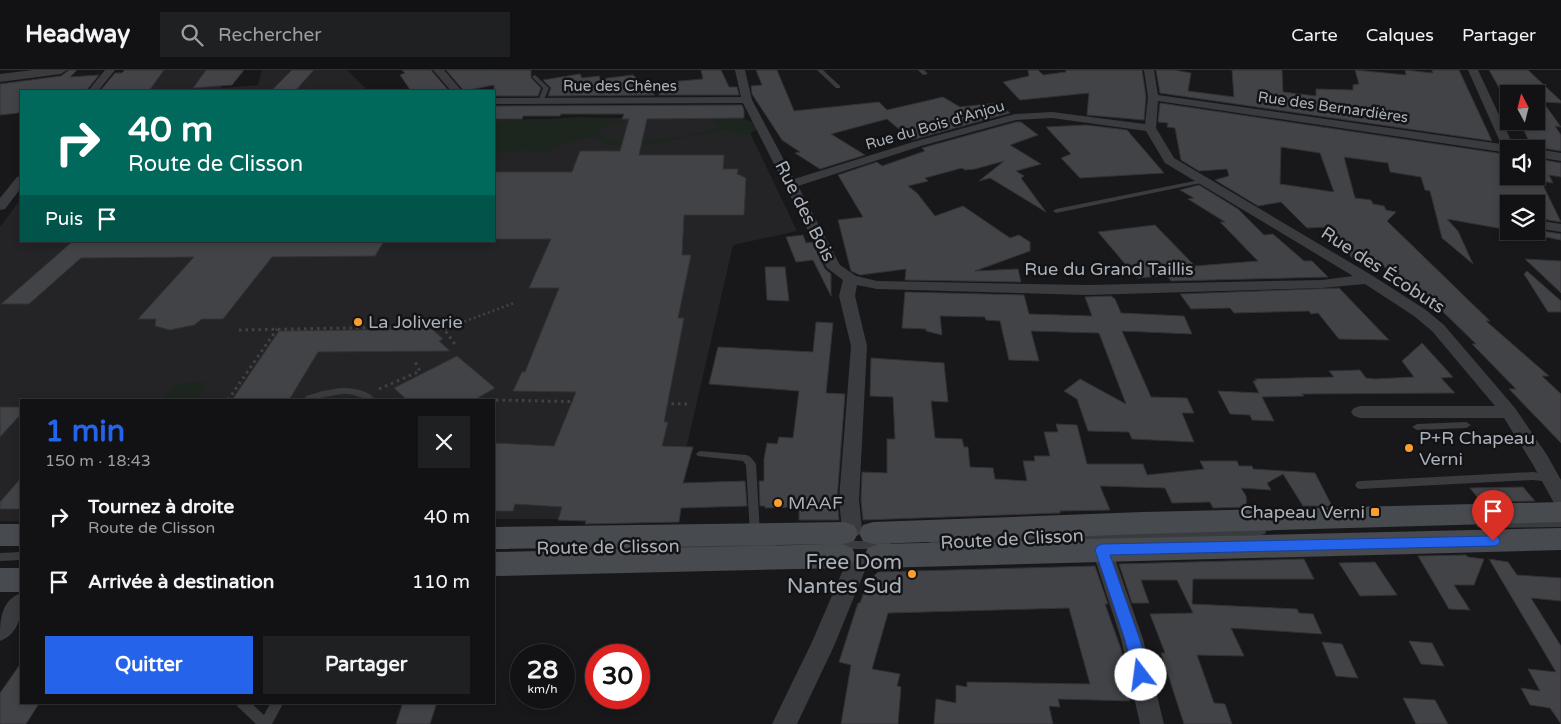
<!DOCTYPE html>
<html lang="fr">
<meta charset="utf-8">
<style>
body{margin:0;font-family:"Varela Round",sans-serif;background:#1f2022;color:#f1f3f6;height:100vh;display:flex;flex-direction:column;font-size:19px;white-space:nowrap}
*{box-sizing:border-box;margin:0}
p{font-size:16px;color:#9c9ea0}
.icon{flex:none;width:28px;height:28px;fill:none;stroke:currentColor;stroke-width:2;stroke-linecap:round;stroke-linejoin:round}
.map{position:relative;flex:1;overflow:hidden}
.drawer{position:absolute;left:20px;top:329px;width:475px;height:305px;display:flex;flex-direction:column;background:#121214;border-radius:0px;box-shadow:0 2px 8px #0003,0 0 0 1px #313234}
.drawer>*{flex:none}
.hud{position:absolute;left:20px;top:20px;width:475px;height:152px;border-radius:0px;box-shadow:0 2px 8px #0003,0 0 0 1px #313234;background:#00695c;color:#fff;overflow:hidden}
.needle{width:32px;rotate:353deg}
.controls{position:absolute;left:1500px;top:15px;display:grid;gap:10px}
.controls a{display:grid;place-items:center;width:45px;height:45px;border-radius:0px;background:#121214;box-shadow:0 2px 8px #0003,0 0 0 1px #313234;font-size:25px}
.speed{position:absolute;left:510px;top:574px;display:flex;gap:10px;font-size:25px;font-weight:700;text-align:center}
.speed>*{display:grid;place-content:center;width:65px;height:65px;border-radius:50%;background:#121214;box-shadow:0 2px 8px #0003,0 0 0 1px #313234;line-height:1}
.speed small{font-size:12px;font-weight:400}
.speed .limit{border:8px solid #d22;background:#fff;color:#111}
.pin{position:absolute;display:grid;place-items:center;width:42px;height:42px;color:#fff;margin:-51px -21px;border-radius:50% 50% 50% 0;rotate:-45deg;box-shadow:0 0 5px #0007}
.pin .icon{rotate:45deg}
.me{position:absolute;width:55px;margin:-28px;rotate:345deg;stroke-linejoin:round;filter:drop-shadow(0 0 4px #0008)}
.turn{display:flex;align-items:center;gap:18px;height:105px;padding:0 25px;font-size:22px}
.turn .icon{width:65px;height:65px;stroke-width:2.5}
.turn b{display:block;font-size:35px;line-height:42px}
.then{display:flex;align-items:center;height:48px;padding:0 25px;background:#0003;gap:10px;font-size:19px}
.round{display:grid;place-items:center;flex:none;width:52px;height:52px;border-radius:0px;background:#1f2022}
.headline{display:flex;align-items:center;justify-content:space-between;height:85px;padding:0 25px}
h1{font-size:30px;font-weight:700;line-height:38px;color:#2563eb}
.cta{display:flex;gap:10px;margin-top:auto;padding:10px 25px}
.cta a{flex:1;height:58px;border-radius:0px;background:#2563eb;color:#fff;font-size:20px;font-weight:700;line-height:58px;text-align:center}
.cta a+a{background:#1f2022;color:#f1f3f6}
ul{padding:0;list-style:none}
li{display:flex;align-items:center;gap:15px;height:65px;padding:0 25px}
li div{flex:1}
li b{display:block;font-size:19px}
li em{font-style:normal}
header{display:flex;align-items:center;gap:30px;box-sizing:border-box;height:70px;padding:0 25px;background:#121214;border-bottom:1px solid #313234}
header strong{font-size:24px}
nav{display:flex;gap:28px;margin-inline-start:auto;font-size:18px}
.search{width:350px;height:45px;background:#1f2022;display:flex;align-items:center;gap:12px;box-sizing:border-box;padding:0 18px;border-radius:0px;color:#9c9ea0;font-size:19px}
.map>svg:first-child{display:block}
.built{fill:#242427}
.green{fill:#1d261e}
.building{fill:#424347;stroke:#323236;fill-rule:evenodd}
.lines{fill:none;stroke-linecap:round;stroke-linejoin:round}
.path-far2{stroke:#3f4246;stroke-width:2;stroke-dasharray:2 2.5;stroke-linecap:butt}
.path-far1{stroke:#3f4246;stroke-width:2.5;stroke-dasharray:2 3;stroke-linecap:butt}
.path{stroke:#3f4246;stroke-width:3;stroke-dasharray:2.5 4;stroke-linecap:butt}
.service{fill:#393b3f;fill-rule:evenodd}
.minor{fill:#393b3f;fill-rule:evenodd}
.tertiary{fill:#393b3f;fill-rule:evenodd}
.secondary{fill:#474a4f;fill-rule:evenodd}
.route{fill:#2563eb;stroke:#184099}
.poi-dot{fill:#fa9e30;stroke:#131315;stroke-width:2}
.labels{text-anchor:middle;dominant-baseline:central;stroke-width:5;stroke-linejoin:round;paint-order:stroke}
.far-street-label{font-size:15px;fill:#aab1ba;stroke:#131315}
.street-label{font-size:18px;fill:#aab1ba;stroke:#131315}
.poi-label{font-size:18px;fill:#aab1ba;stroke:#131315;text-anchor:start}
.near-poi-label{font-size:21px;fill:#aab1ba;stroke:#131315;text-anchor:end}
</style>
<header>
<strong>Headway</strong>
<div class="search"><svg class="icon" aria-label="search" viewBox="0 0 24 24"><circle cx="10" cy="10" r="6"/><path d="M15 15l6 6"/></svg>Rechercher</div>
<nav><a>Carte</a><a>Calques</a><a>Partager</a></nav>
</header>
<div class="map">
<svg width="1561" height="654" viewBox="0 0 1561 654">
<rect width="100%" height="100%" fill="#18181a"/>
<!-- built -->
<path class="built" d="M157,0H233L221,18L258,15L262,0H347L368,21H141Z
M742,46L797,161L733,175L670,449H494V330H21V451H0V157L21,129V171H494V50Z"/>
<!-- green -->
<path class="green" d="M581,47L615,49L624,51L602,58L598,64C604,67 612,71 620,71C646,73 695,66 718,57L710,50L745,49L754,53L756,60L749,64L736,65L733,60H720L651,75H607L597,67L584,68L553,78L545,83L524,80L494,83V52Z
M205,312L207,315L197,330H162C178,309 180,313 205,312Z"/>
<!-- building -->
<path class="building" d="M69,0H77L70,7L99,5L86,21H21V40L18,43L0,45V14L61,6Z
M125,0H164L149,21H100L115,3H122Z
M206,0H244L232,15L193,18Z
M292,0H314L295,21H271Z
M402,0H431L449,21H411L400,5L405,3Z
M446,0H531V8L541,18L538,26H494V15L464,21Z
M701,0H721L729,17H737L739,25H659L658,13L703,9Z
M756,0H777L794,41L879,32L887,40L943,27L960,37L997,33L1010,43L912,70L887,49L831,64L865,85L820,99L795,83L800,82L782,70L752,24L751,16L762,15Z
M1028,0H1038L1043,5L1066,2V0H1142L1146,27L1144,50L1087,45L1089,23L1020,30L1003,12L1029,6Z
M1156,0H1174L1191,3L1188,21L1234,27L1232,0H1282L1283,22L1316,26V19L1353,20V15L1359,14L1355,0L1406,5L1405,0L1433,3L1432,0H1459L1492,71L1160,23Z
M1489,0H1528L1561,31V33L1543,32L1561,57L1555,56L1561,65V81L1536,77L1533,79L1519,51H1536V24H1509V31L1506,30Z
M580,4L582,8L599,6L600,9L633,5L655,25L548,26L551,18L543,10Z
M1160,33L1497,83L1509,86V106H1536V90L1538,89L1561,93V107L1549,105L1553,113L1541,111L1561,152L1536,148V134H1509V160L1447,149L1458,161L1473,194L1442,168L1430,121L1425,120L1421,107L1390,102L1388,93L1344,87L1355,128L1371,130L1373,134L1384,136L1386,140L1396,142L1387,151L1490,251H1486L1549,306H1542L1561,324V373L1509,319H1516L1472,274H1476L1437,236H1433L1421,224H1410L1378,190L1353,189L1342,176H1339L1327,157L1307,158L1281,132L1258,136L1215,110L1229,106L1227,99L1199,101L1181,90L1175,58L1167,57L1168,53L1158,52ZM1281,77L1320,83L1334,122L1280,114Z
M742,35L744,40V48L647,49L639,85H724L723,99H738L737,104L746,108L744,145H684L682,185H691L678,248H684L664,352H668L662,376L693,377L683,413L745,411L747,436L681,438L679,452L585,454L586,451L558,450L562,437L515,434L513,441H494V373L554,376L576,322L513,321L522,302H525L559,218H529L551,169H494V102H572L580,81H620L629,49H622L624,44H561L560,46H523L522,49H494L496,44L494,43V36Z
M1016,52H1021L1038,65L1010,75L1041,94L1016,101L1024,106L1021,108L1046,142L990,108L979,111L1004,91L975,99L965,100L962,98L925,108L928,111L908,116L917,123L935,146L963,136L1010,168L1019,165L1030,172V181L975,201L1018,199L1021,212L905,210L906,199L860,205L851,201L838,150L863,147L838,105L877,92L882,96L925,81L922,78Z
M1086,55L1127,60L1164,103L1080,108L1061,88L1071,84L1046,57Z
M1199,115L1238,139L1264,165L1273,164L1304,191H1312L1328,207L1171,211L1168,207L1163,206L1137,208L1098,162L1155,155L1195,196L1258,191L1220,152H1225L1188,129L1194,128L1180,120Z
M1536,160L1561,164V170L1514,161Z
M803,165L806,173L812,172L825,199L831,204V226L813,190L796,192L786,167Z
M73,171H384L375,186L272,187L223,249H202L194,255L170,260L155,256L156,249H138L194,187L81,188L29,234H1Z
M1525,189L1561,191V223Z
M765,197H785L789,231L767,230Z
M1527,201L1561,231V242H1548L1524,204Z
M1339,218L1389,270L1339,269L1318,243L1311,244L1309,241L1234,243L1230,238L1191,239L1180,224Z
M905,222L1024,225L1029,244L1092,246L1085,227L1111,226L1115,229L1121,243L1184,246L1192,264L1122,261L1151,327L1187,328L1194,343H1182L1194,372L1132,369L1129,362L1088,361L1077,329L1064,321L1080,309L1126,334L1099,263L1031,261L1039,291L1009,290L1000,251L986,250L985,247L940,246L942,265L926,261V259L902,258Z
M816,252L833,253L826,323L845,324L837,430L839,450H799V437L765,438V436H760L759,411H764V389L767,373L777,374L779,367L793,368L799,321L709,314L718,277L813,282Z
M432,259L443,269L439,271L450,281L318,282L289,330H232L279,261Z
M1422,273L1453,307L1441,308L1455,323L1302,324L1304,326L1262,327L1274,351L1252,350L1250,345L1230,344L1218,321L1259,323L1253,311H1257L1255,309L1334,307L1329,301L1360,300L1366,308L1375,309L1414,307L1402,291Z
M457,286L495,318L474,330H407L394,318Z
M871,288L944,293L948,332L931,331L935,368L962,369L964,377H968L970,397L993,398L995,409L1027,411L1023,391H1035L1034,386H1050L1044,362H1058L1056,354L1077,355L1087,394H1143L1147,405L1204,399L1200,391H1237L1239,396H1252L1253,399L1315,403L1332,436H1303L1283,404L1267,413L1271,420L1241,418L1246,426L1247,437L1213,438L1210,432L1172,433L1165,418L1100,416L1110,440L1060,441V443L863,450L861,430L862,402L887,403V369H895L893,327L870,326Z
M0,337H21V344L0,367Z
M21,408V439H0V432Z
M1523,417L1535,431L1481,432L1470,418Z
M1466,485L1468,487L1484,489L1474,515H1454L1470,540L1449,539L1418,486Z
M1304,489L1314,509H1193L1192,534L1297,539L1299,543L1313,544L1322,564L1231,558L1244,586L1197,585L1214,633L1225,634L1232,654H1184L1161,583H1165L1150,544L1193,543L1177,510H1141L1149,533H1132L1119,494Z
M1489,489L1508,492L1517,505L1561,508V531L1531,528L1561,576V654L1550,638L1530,635L1521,618L1540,621L1528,599L1556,602Z
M1375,492L1397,525L1360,526L1339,493Z
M1095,496L1108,534H1105L1121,579L1129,614H1125L1130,631L1058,629L1060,637L1049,636L1053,654H934L936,629L956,633V615L967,617V612L1090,614L1069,538L888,543L872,599L900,604L897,616L901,617L898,654H841L851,595L839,592L858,533H860L867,513L878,502Z
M1409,571L1432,573L1444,596L1421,594Z
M1322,572L1342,574L1358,608L1336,606Z
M21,593V632H40L26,654H0V623Z
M1403,628L1435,630L1448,654H1416Z
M403,632H437L430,654H396Z"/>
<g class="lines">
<!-- path-far2 -->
<path class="path-far2" d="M462,6L491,0"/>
<!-- path-far1 -->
<path class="path-far1" d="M455,255L514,233"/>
<!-- path -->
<path class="path" d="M444,259L459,254
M239,260L399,257L444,259L457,277
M379,319L420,301L415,292
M228,330L277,259
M496,330L688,334"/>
<!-- service -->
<path class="service" d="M817,0H823L840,16V18H836Z
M918,0H924L928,4L923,5Z
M535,5L549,18L543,32L538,31L543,18L532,7Z
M1204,109L1207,111L1206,112L1056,143L1053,141L1056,139Z
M340,318C352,318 366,319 374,328L373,330C364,330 356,324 346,324C332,324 319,330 306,330L305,328L306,326L323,321Z
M1466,352L1471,355L1466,358L1417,360L1412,357L1417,354Z
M701,381L746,385C751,386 753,390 756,394L760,464L759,467L755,468L751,467L750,464L746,395L743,391L698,386L696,384L698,382Z
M1533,402L1553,405L1555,408L1553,411L1550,412L1533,410L1360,419L1357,418L1355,415L1357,412L1360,411Z
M1561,449V457L1481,458L1477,457L1476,454L1477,451L1481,450Z
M1261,457L1265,458L1266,461L1265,464L1261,465L934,477L930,476L929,473L930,470L934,469Z
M834,471H886L890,472L891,475L890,478L886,479H834L830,478L829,475L830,472Z
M771,472L775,473L776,476L775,479L771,480L604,481L600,480L599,477L600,474L604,473Z
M21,482V490L0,491V483Z
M235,632H250L264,645L271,632H284L272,654H256L237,636Z"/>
<!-- minor -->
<path class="minor" d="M105,0H115L98,21H88Z
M433,0H444L462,21H451Z
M735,0H745L752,30L794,109L913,72L1015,44L1052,42L1145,54L1148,27L1144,0H1154L1158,25L1501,74L1468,0H1478L1515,79H1509V83L1158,31L1156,58L1174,88L1373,206L1426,240L1444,255L1515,338L1547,385L1561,410V435L1554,433L1532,393L1504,348H1360L1354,346L1351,342L1354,338L1360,336H1495L1432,261L1414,246L1365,214L1322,218L1087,225L877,219L857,215L855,226L867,276L859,430L862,459L859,465L852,467L845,465L842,459L839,430L851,276L839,226L843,210L827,198L743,33L494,34V28L741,27ZM1052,48L1146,61L1165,93L1353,206L1322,210L1087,215L877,211L856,206L840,195L798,116L921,76L1016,50Z
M1536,79L1561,83V91L1536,87Z
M21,106V118L5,139L0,140V128L17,107Z
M1536,150L1561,154V162L1536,158Z
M1102,472L1109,474L1112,480L1143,569L1164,654H1140L1121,569L1092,480L1095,474Z
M857,484L865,487L868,493L834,576L797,654H772L812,572L846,493L849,487Z
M21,523C22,542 21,563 0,571C0,551 0,531 21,523Z"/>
<!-- tertiary -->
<path class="tertiary" d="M33,0H67L61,4L0,12V4Z"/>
<!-- secondary -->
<path class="secondary" d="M1561,432V452L1143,464L873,474L863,471L859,463L863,455L873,452L1143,442Z
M844,452L854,455L858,463L854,471L844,474L494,479V457Z
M0,454H21V476H0Z
M1561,458V480L878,498L868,494L864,486L868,478L878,474Z
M842,474L852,478L856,486L852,494L842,498L494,506V482Z
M0,498H21V522H0Z"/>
</g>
<!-- route -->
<path class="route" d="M1493,466L1498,467L1500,471L1498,475L1493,476L1110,485L1140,570L1149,605L1147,610L1141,612L1136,610L1134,605L1125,570L1095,480L1097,476L1102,474Z"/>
<!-- markers -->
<g class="poi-dot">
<circle cx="358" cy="252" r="5"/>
<circle cx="1409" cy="378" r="5"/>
<circle cx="778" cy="433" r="5"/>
<rect x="1370" y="437" width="10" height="10" rx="2.5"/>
<circle cx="912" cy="504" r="5"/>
</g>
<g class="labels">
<!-- far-street labels -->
<g class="far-street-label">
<text x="620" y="16">Rue des Chênes</text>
<text transform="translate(1333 37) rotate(8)">Rue des Bernardières</text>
<text transform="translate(935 55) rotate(-16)">Rue du Bois d'Anjou</text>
</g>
<!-- street labels -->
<g class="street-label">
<text transform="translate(805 141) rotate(63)">Rue des Bois</text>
<text x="1109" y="199">Rue du Grand Taillis</text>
<text transform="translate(1383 200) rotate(33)">Rue des Écobuts</text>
<text transform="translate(1012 469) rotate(-3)">Route de Clisson</text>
<text transform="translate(608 477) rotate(-1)">Route de Clisson</text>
</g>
<!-- poi labels -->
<g class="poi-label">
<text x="368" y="252">La Joliverie</text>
<text x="1419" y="368">P+R Chapeau<tspan x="1419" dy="21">Verni</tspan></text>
<text x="788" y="433">MAAF</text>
<text x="1365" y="442" text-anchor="end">Chapeau Verni</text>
</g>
<!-- near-poi labels -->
<g class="near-poi-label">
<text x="902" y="492">Free Dom<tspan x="902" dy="24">Nantes Sud</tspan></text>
</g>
</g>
</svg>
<div class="controls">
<a><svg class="needle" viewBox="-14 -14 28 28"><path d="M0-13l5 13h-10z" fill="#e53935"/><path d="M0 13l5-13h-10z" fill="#9c9ea0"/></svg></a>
<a><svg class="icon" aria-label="sound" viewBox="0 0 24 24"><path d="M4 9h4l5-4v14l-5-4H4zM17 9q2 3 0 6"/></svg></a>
<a><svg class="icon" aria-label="layers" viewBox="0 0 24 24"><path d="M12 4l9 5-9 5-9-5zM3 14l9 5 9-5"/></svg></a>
</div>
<div class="speed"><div>28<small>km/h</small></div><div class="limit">30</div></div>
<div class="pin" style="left:1493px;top:471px;background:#d93025"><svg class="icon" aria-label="arrive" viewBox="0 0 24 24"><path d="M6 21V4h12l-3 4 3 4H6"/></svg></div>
<svg class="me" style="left:1141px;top:605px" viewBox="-20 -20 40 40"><circle r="19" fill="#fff"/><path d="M0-13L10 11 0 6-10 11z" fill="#2563eb"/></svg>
<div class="hud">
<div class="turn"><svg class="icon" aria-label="right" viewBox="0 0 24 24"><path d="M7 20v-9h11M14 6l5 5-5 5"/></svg><div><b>40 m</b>Route de Clisson</div></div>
<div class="then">Puis<svg class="icon" aria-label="arrive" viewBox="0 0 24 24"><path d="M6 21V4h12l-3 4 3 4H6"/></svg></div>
</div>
<section class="drawer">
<div class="headline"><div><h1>1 min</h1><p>150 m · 18:43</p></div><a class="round"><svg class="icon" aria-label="close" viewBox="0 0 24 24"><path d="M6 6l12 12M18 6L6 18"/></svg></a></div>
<ul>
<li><svg class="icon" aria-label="right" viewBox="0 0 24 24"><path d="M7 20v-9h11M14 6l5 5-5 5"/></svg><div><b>Tournez à droite</b><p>Route de Clisson</p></div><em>40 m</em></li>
<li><svg class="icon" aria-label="arrive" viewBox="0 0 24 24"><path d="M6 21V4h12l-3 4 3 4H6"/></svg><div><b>Arrivée à destination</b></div><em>110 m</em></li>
</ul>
<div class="cta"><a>Quitter</a><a>Partager</a></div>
</section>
</div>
